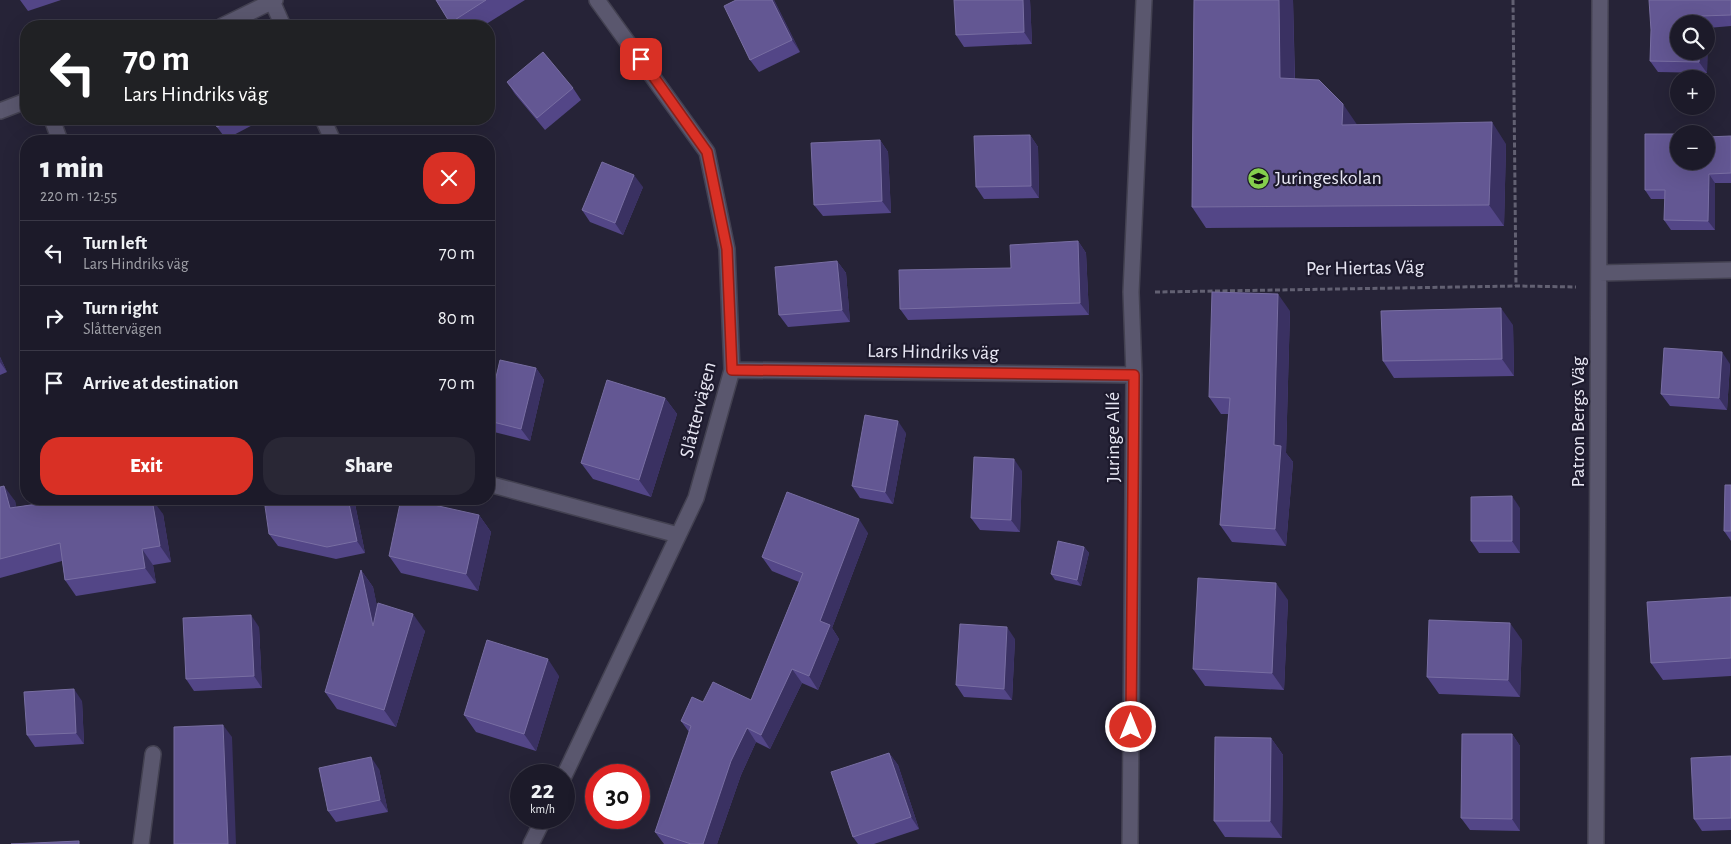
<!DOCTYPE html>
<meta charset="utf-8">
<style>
body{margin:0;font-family:"Alegreya Sans",sans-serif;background:#292735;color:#f1f3f6;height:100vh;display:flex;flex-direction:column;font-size:19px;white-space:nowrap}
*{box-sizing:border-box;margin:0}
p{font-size:16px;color:#a0a1a8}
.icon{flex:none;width:28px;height:28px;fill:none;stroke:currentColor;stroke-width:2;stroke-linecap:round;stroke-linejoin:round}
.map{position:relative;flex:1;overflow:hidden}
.sheet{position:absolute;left:20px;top:135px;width:475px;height:370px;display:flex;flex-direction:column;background:#1c1a29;border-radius:20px;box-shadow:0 5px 20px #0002,0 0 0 1px #3a3846}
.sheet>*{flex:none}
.guide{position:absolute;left:20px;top:20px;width:475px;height:105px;border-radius:20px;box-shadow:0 5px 20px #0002,0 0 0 1px #3a3846;background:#202124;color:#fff;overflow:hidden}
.tools{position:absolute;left:1670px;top:15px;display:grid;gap:10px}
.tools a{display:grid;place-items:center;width:45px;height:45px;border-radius:50%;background:#1c1a29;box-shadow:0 5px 20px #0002,0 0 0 1px #3a3846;font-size:25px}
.speed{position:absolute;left:510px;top:764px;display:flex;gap:10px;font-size:25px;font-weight:700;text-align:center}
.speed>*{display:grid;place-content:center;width:65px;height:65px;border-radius:50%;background:#1c1a29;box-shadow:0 5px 20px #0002,0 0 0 1px #3a3846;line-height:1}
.speed small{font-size:12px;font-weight:400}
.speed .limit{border:8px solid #d22;background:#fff;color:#111}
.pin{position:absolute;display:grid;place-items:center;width:42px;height:42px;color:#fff;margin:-21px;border-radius:10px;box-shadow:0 2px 8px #0006}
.me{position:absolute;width:55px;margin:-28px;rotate:0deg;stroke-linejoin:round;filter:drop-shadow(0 0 4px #0008)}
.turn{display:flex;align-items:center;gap:18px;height:105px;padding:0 20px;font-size:22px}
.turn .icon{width:65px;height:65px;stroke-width:2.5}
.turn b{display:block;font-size:35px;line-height:42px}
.round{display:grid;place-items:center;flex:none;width:52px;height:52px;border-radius:20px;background:#292735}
.head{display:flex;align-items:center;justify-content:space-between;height:85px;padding:0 20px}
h1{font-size:30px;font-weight:800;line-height:38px}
.action{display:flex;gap:10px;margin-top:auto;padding:10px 20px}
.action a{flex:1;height:58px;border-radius:20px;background:#d93025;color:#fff;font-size:20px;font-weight:800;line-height:58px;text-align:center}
.action a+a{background:#292735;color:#f1f3f6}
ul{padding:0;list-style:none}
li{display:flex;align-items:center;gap:15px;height:65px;padding:0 20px;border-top:1px solid #3a3846}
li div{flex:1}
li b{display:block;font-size:19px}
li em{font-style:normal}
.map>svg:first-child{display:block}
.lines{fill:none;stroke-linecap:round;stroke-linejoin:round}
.minor-casing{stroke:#434151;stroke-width:18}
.path{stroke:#626072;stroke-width:3;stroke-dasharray:5 2.5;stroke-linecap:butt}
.minor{stroke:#5a576e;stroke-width:15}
.wall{fill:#534687;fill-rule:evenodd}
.shaded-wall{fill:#3a3162}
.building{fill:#635793;stroke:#786ea2}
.route-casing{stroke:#8d1f18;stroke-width:12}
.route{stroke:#d93025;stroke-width:9}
.labels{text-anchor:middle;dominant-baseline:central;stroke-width:4.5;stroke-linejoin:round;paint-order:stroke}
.poi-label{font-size:20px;fill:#e8e7f4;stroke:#1d1a2d;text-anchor:start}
.street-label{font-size:20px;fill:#e8e7f4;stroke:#1d1a2d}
</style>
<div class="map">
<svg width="1731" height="844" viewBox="0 0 1731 844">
<rect width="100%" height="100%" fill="#262337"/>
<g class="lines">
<defs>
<path id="minor" d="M272,1L283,26
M222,26L275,0
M0,111L26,101
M52,119L60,141
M323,119L333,141
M1599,273L1731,270
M732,370L1134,375
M489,484L678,535
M564,776L696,498L732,370L727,249L707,152L597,0
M141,844L153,754
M531,844L544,818
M1130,844L1134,375L1131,292L1144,0
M1596,844L1600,0"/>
</defs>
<!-- minor casing -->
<use href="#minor" class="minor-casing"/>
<!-- path -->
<path class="path" d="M1513,0L1516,286
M1155,292L1516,286L1576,287"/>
<!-- minor -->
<use href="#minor" class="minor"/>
</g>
<!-- wall -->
<path class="wall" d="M20,0H61L28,11Z
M436,0H525L483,26H453Z
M736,0H774L800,52L759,72L750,60Z
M1030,0L1032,44L964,47L956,35Z
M1194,0H1293L1295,79L1357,125L1506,144L1504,226L1206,228L1192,207Z
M1731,0V26L1708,28L1707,73L1658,72L1650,61L1651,30ZM1679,24H1706V51Z
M507,82L573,88L581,100L545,130L515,94Z
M213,119H264L226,139L217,127Z
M1030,135L1038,147L1039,198L984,199L976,187Z
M1731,136V183H1715V230H1671L1664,220L1665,199H1651L1645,190L1679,161Z
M880,140L888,152L891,213L823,216L814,205Z
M643,187L623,235L590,222L582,210Z
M1078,241L1086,253L1089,315L908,320L900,309L1011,268Z
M837,261L846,273L850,322L788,327L779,315Z
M1290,311L1286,453L1293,462L1286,546L1232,542L1220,525L1228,414H1221L1209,397Z
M1513,325L1514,376L1394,378L1383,361Z
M0,357L7,372L0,375Z
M1730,364L1727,410L1670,406L1661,394Z
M536,368L544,380L530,441L494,432L489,425V407Z
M665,398L677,414L651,497L593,479L581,463Z
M906,433L893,504L860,498L852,486Z
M1022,471L1020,532L980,530L971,518Z
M1731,485V541L1724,531Z
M0,487L15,501L16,507L72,499H133L135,501L163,514L171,562L153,565L156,583L76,596L65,580L62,561L0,578Z
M355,504L365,553L336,559L278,546L269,534Z
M1520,508V553H1479L1471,541Z
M479,515L491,532L478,591L401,573L389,556Z
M868,533L832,628L839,639L818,690L802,683L770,749L756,742L741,775L717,844H664L655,832L689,732L681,721L703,702L751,700L799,582L772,571L762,557Z
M1084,547L1089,553L1081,586L1055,580L1051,574Z
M361,570L373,587L377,607L425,631L396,727L337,709L325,692Z
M1731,597V676L1663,680L1651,663Z
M1288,600L1284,690L1205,686L1193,669Z
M259,627L262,688L194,691L186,679Z
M1015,639L1012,700L964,697L956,685Z
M1522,640L1520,697L1439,694L1427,677Z
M559,676L536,751L476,732L464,715Z
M82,701L84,744L35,747L27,735Z
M1512,734L1520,746V831L1470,830L1461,818Z
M1271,738L1283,755L1282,838L1225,837L1214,821Z
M889,753L898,765L919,829L874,844H858L853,837Z
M1731,756V830L1702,831L1694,819Z
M379,769L388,812L336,822L328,811Z"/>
<!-- shaded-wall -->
<path class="shaded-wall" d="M772,0H774L800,52L792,40Z
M1023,0H1030L1032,44L1024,32Z
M1279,0H1293L1295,99L1280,78Z
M1701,16L1706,24H1700Z
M1706,25L1708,28L1707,73L1699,62L1700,51H1706Z
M1343,104L1358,126L1342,125Z
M1492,122L1506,144L1504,226L1489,205Z
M1030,135L1038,147L1039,198L1031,186Z
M880,140L888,152L891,213L882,201Z
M1709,174L1715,183V230L1708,221Z
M634,175L643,187L623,235L615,223Z
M1078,241L1086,253L1089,315L1080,303Z
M837,261L846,273L850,322L842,310Z
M1278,294L1290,311L1286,453L1293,462L1286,546L1275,529L1274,445Z
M1501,308L1513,325L1514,376L1502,359Z
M1722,352L1730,364L1727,410L1719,398Z
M0,357L7,372L0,362Z
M536,368L544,380L530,441L521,429Z
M665,398L677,414L651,497L639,480Z
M898,421L906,433L893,504L885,492Z
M1014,459L1022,471L1020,532L1011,520Z
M4,486L15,501L21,524L10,508Z
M1512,496L1520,508V553L1512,541Z
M128,499H133L138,506L129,502Z
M152,499L163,514L171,562L160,546Z
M348,499H351L355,504L365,553L357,541Z
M479,515L491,532L478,591L466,574Z
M859,519L868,533L832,628L839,639L818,690L809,676L820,621Z
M1084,547L1089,553L1081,586L1077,580Z
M142,549L153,565L156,583L145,568Z
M361,570L373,587L385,643L373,626Z
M1276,583L1288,600L1284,690L1272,673Z
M413,614L425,631L396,727L384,710Z
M251,615L259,627L262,688L254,676Z
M1510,623L1522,640L1520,697L1508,680Z
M1007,627L1015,639L1012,700L1004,689Z
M548,659L559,676L536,751L524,734Z
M792,669L802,683L770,749L761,735Z
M74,689L82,701L84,744L76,733Z
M223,725L232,737L236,844H228Z
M747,728L756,742L741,775L717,844H703L731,761Z
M1512,734L1520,746V831L1512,819Z
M1271,738L1283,755L1282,838L1270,821Z
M889,753L898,765L919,829L911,817Z
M371,757L379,769L388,812L380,800Z"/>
<!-- building -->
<path class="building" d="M436,0H486L450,23Z
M736,0H772L792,40L750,60L724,6Z
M954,0H1023L1024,32L956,35Z
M1194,0H1279L1280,78L1319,80L1343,104L1342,125L1492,122L1489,205L1192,207Z
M1649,0H1731V15L1701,16L1700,24H1679V51H1700L1699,62L1650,61L1651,30Z
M543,52L573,88L537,118L507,82Z
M213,119H233L217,127Z
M1645,134H1679V161H1706V137L1731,136V173L1709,174L1708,221L1664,220L1665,190H1645Z
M1030,135L1031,186L976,187L974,136Z
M440,138L442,141H435Z
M880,140L882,201L814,205L811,143Z
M602,162L634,175L615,223L582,210Z
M1078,241L1080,303L900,309L899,270L1011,268L1010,245Z
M837,261L842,310L779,315L775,267Z
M1212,292L1278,294L1274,445L1281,446L1275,529L1220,525L1230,398L1209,397Z
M1501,308L1502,359L1383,361L1381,311Z
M1664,348L1722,352L1719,398L1661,394Z
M500,360L536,368L521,429L489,421V407Z
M607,380L665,398L639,480L581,463Z
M865,415L898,421L885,492L852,486Z
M974,457L1014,459L1011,520L971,518Z
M1725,485H1731V531H1724Z
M4,486L10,508L72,499H128L129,502L152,499L160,546L142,549L145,568L65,580L60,543L0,559V487Z
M787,492L859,519L820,621L830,625L809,676L792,669L761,735L747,728L731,761L703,844H691L655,832L691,726L681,721L692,697L703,702L713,682L751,700L803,573L762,557Z
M1512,496V541H1471V497Z
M310,499H348L357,541L327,547L269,534L265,506Z
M401,499H407L479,515L466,574L389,556Z
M1058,541L1084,547L1077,580L1051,574Z
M361,570L373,626L378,603L413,614L384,710L325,692Z
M1198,578L1276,583L1272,673L1193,669Z
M1731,597V658L1651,663L1647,602Z
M251,615L254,676L186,679L183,618Z
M1429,620L1510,623L1508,680L1427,677Z
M960,624L1007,627L1004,689L956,685Z
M487,640L548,659L524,734L464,715Z
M74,689L76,733L27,735L24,692Z
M223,725L228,844H174V727Z
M1462,734H1512V819L1461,818Z
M1215,737L1271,738L1270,821H1214Z
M889,753L911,817L853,837L831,772Z
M1731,756V818L1694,819L1691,758Z
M371,757L380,800L328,811L319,768Z
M79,841V844H11Z"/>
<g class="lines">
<defs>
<path id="route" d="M641,59L707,152L727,249L732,370L1134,375L1131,727"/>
</defs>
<!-- route casing -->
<use href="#route" class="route-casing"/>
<!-- route -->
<use href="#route" class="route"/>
</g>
<!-- icons -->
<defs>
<symbol id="school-disc" viewBox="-11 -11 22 22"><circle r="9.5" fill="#85cf4d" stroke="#1d1a2d"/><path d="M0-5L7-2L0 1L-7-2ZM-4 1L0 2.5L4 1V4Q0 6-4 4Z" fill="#111"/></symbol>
</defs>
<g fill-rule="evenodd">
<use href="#school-disc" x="1246" y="166" width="25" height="25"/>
</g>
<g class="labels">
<!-- poi labels -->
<g class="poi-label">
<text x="1275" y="178">Juringeskolan</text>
</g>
<!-- street labels -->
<g class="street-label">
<text transform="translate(1365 268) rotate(-1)">Per Hiertas Väg</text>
<text transform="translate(933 352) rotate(1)">Lars Hindriks väg</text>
<text transform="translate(698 410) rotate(-76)">Slåttervägen</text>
<text transform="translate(1578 422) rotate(-90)">Patron Bergs Väg</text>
<text transform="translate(1113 437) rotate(-90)">Juringe Allé</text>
</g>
</g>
</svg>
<div class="tools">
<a><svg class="icon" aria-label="search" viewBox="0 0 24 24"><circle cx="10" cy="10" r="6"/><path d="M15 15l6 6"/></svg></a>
<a>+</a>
<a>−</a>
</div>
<div class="speed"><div>22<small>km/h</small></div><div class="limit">30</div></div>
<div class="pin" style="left:641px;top:59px;background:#d93025"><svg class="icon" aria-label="arrive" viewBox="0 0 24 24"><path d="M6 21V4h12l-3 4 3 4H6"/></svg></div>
<svg class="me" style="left:1131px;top:727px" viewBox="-20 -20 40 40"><circle r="17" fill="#d93025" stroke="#fff" stroke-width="3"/><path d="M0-11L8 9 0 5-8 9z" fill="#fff"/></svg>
<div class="guide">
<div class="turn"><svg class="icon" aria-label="left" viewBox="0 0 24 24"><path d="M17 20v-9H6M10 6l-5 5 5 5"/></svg><div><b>70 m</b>Lars Hindriks väg</div></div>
</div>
<section class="sheet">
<div class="head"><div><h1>1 min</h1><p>220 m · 12:55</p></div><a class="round" style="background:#d93025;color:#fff"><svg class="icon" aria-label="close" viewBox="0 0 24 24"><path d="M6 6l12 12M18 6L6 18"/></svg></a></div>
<ul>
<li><svg class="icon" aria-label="left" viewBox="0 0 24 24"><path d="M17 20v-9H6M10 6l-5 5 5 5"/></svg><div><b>Turn left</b><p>Lars Hindriks väg</p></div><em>70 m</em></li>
<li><svg class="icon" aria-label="right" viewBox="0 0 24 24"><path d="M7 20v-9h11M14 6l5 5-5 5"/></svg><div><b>Turn right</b><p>Slåttervägen</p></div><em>80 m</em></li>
<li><svg class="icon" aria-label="arrive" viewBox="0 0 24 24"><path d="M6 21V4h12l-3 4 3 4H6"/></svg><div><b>Arrive at destination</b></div><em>70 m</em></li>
</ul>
<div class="action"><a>Exit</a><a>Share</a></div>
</section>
</div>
